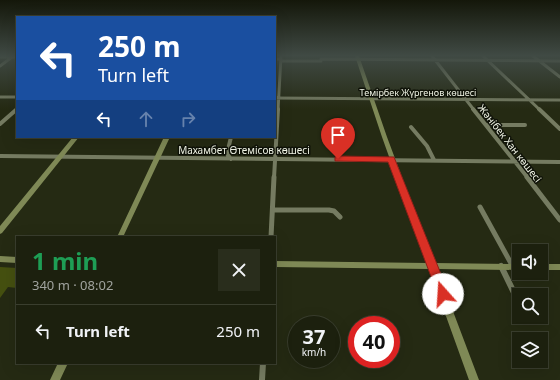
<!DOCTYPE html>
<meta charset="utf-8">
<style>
body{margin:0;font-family:"Noto Sans",sans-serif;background:#292d1c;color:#f1f3f6;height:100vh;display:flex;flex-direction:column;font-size:15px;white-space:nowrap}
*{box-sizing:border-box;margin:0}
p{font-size:13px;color:#a0a39e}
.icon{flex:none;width:22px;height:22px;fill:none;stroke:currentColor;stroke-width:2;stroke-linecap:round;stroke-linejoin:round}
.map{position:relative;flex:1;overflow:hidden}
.sheet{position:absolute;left:16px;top:236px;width:260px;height:128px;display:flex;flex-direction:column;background:#1c200e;border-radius:0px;box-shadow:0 4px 16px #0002,0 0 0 1px #3a3e2e}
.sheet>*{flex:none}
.guide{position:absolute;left:16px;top:16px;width:260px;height:122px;border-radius:0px;box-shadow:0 4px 16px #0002,0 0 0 1px #3a3e2e;background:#1a4fa0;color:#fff;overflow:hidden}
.fabs{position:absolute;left:512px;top:244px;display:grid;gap:8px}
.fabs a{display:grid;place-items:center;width:36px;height:36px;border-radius:0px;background:#1c200e;box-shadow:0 4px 16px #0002,0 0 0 1px #3a3e2e;font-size:20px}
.speed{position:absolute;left:288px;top:316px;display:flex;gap:8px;font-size:20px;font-weight:700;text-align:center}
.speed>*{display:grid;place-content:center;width:52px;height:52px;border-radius:50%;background:#1c200e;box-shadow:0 4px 16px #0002,0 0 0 1px #3a3e2e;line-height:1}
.speed small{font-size:10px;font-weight:400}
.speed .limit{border:6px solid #d22;background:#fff;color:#111}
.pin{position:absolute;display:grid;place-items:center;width:34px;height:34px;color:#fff;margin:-41px -17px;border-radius:50% 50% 50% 0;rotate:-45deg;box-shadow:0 0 4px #0007}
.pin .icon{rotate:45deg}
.me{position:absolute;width:44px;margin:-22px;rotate:341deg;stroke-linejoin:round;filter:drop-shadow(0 0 3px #0008)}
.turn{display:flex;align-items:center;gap:14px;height:84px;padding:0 16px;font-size:18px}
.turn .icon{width:52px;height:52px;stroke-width:2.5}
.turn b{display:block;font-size:28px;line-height:34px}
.lanes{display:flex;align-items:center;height:38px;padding:0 16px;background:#0003;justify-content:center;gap:20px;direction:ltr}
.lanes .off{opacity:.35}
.round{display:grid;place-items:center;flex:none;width:42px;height:42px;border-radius:0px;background:#292d1c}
.summary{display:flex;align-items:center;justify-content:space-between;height:68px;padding:0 16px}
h1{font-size:24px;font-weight:700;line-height:30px;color:#1e9e55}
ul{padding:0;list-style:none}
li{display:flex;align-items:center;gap:12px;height:52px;padding:0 16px;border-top:1px solid #3a3e2e}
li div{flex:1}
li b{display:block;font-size:15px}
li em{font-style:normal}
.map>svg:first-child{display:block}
.green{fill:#455010}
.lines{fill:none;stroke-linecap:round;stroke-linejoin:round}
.street-far3{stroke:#757b61;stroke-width:3}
.street-far2{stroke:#757b61;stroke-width:4}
.street-far1{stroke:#757b61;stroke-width:5}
.street{stroke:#757b61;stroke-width:6}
.secondary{fill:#7f8956;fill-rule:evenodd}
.route{fill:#d93025;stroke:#8d1f18}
.labels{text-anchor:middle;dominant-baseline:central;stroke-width:3;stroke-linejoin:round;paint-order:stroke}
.far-street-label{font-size:9px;fill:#f2f6e7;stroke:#0f1208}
.street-label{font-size:10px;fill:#f2f6e7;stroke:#0f1208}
</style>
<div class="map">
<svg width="560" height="380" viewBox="0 0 560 380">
<rect width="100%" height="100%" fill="#252a13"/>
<!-- green -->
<path class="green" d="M0,267L17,268V288L8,287L0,298Z"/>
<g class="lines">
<!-- street-far3 -->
<path class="street-far3" d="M432,56L474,110
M483,56L540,110
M533,56L560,77
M0,57H17
M275,59H281
M281,61H321V59L560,61
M0,66L12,57
M0,97H17
M275,98L560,100
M278,110L281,56"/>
<!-- street-far2 -->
<path class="street-far2" d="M473,109L528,178
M539,109L560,129
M0,124L17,109
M486,125H525
M411,127L427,146L434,160
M231,137L227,154L231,159
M0,156L560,162
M274,178L278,109"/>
<!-- street-far1 -->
<path class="street-far1" d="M527,177L560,220
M480,207L513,267
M274,210H329L334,211L340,217
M271,237L274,177"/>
<!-- street -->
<path class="street" d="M501,266L519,303
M526,317L528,321
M262,380L263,363"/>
<!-- secondary -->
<path class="secondary" d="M355,56H359L387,137L434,263L519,264V270L437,269L479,380H469L429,269L275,267V261L427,263L382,137Z
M73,137H79L2,233L0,234V226Z
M164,137H170L123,237H117Z
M0,256L17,257V263L0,262Z
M541,264H560V270H541Z
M58,363H68L60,380H50Z"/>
</g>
<!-- sky -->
<linearGradient id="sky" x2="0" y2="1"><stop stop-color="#14170a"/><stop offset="0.51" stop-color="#404a44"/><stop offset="1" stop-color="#404a44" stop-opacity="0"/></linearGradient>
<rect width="560" height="109" fill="url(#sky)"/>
<!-- route -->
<path class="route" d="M338,156L394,157L449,294L448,298L443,300L439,298L388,162L335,161V157Z"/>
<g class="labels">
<!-- far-street labels -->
<g class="far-street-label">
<text x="418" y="92">Темірбек Жүргенов көшесі</text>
</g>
<!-- street labels -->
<g class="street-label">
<text transform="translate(510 143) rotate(52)">Жәнібек Хан көшесі</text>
<text x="244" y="150">Махамбет Өтемісов көшесі</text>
</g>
</g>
</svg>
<div class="fabs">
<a><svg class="icon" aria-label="sound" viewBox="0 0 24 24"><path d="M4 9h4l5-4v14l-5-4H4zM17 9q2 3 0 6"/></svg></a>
<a><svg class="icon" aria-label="search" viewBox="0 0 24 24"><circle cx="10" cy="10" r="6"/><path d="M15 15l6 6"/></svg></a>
<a><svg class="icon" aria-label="layers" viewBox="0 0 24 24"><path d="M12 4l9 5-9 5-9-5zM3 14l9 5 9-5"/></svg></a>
</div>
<div class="speed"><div>37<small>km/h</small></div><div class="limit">40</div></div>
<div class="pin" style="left:338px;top:159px;background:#d93025"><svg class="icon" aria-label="arrive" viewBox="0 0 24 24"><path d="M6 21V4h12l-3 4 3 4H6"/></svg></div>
<svg class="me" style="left:443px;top:294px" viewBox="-20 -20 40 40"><circle r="19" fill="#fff"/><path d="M0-13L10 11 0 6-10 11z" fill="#d93025"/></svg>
<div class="guide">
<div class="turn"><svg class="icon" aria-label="left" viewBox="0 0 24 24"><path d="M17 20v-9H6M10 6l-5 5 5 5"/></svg><div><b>250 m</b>Turn left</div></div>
<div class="lanes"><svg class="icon" aria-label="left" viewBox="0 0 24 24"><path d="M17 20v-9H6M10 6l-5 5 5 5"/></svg><svg class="icon off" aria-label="ahead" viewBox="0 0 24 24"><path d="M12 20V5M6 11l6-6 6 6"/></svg><svg class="icon off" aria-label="right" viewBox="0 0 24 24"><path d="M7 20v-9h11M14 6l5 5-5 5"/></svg></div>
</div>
<section class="sheet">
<div class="summary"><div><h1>1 min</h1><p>340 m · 08:02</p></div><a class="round"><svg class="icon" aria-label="close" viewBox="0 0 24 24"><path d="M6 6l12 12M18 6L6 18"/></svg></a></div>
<ul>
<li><svg class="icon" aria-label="left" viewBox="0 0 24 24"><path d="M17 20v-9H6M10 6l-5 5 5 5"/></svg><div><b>Turn left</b></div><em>250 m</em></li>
</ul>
</section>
</div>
